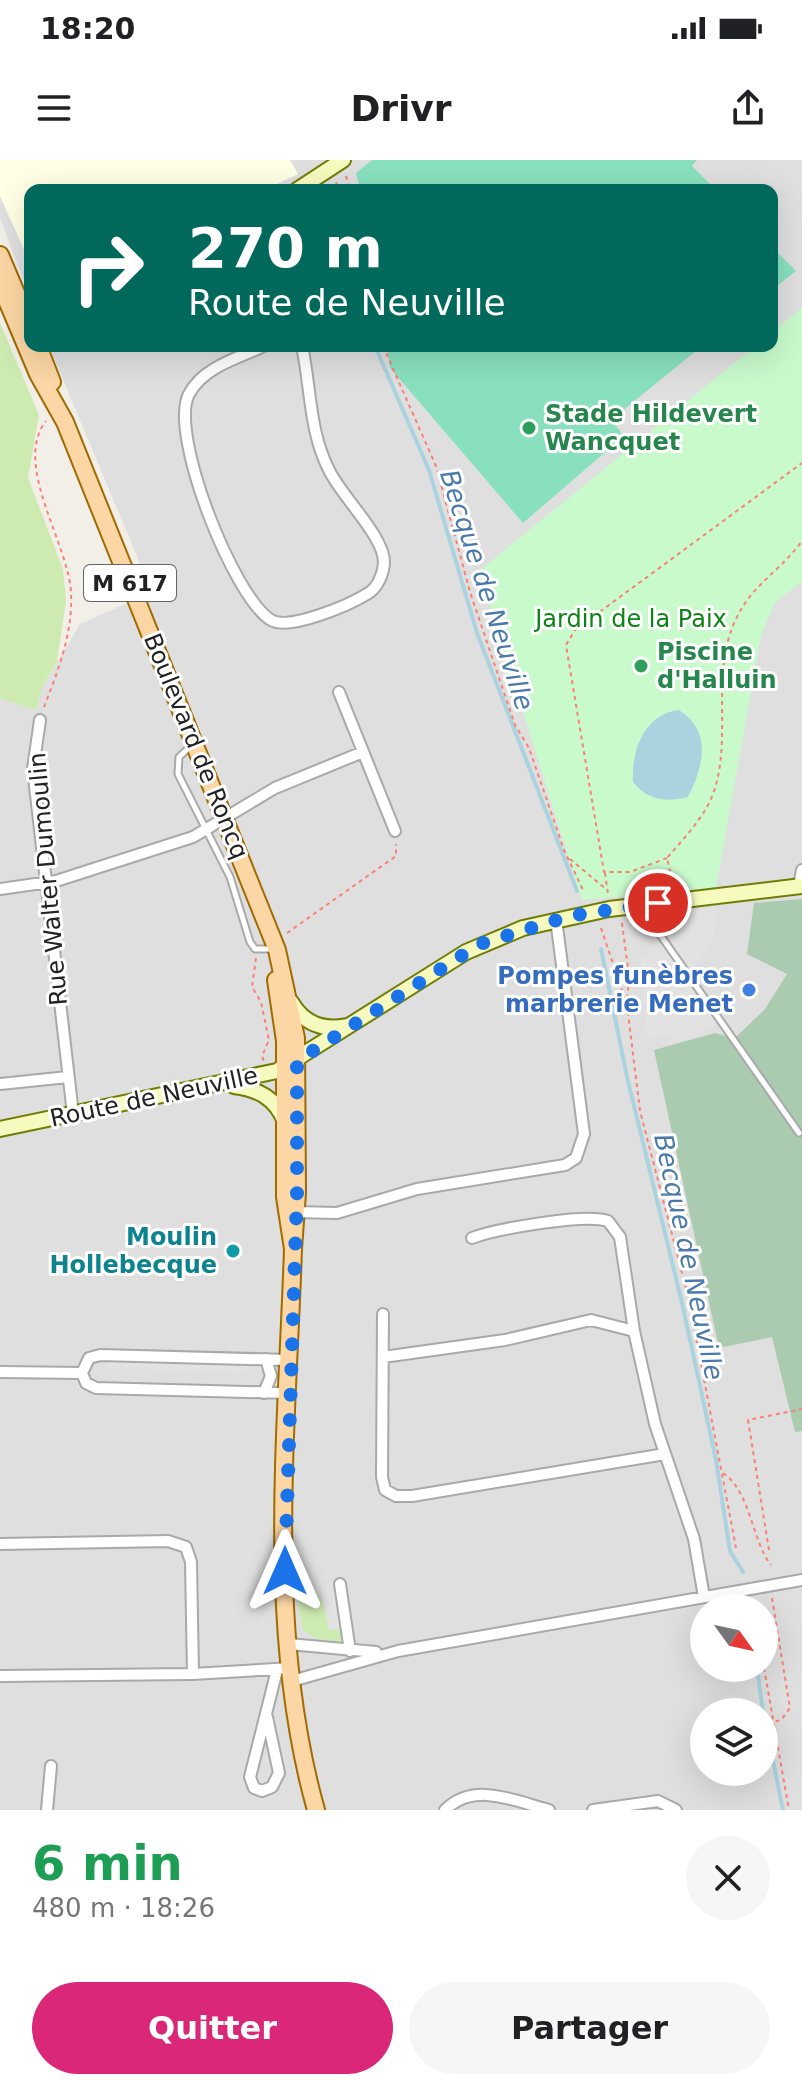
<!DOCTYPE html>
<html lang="fr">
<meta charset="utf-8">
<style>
body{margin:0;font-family:"DejaVu Sans",sans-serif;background:#f6f6f6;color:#202124;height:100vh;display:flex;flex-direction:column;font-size:30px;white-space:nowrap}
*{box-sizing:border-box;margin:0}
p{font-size:26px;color:#757577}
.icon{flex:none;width:44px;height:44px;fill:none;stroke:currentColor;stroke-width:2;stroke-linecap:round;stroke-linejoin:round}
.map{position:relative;height:1650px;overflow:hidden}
.drawer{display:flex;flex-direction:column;background:#fff;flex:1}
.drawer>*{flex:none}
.top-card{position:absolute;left:24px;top:24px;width:754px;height:168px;border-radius:16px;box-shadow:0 8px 32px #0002;background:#00695c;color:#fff;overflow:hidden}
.needle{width:52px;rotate:123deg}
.tools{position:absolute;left:690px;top:1434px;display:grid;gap:16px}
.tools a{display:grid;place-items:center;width:88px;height:88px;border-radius:50%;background:#fff;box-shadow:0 8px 32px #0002;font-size:40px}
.pin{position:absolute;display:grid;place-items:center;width:68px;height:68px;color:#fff;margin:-34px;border:4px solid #fff;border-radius:50%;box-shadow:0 2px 8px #0007}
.me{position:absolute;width:88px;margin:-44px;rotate:0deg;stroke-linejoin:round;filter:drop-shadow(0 0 6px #0008)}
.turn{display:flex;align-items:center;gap:28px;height:168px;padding:0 32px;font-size:36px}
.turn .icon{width:104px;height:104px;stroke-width:2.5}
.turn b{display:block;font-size:56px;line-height:68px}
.round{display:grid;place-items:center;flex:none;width:84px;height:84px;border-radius:42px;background:#f6f6f6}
.headline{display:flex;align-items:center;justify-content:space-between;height:136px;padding:0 32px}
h1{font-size:48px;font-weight:700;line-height:60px;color:#1e9e55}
.action{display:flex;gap:16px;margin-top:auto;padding:16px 32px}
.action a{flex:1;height:92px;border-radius:48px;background:#db2777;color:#fff;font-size:32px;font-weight:700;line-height:92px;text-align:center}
.action a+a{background:#f6f6f6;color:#202124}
.status{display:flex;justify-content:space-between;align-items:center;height:56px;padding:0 40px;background:#fff;direction:ltr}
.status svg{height:22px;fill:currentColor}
header{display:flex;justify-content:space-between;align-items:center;height:104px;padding:0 32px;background:#fff;font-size:36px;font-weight:700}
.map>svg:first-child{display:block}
.residential{fill:#e0dfdf;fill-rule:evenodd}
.education{fill:#ffffe5}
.grass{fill:#cdebb0}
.cemetery{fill:#aacbaf}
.park{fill:#c8facc}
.pitch{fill:#88e0be}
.parking{fill:#e2e2e2}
.water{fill:#aad3df}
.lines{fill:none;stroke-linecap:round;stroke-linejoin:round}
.stream{stroke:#aad3df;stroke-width:4}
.lane-casing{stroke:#a9a9a9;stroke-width:9}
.street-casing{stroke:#a9a9a9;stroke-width:14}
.secondary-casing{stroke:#707d05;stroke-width:18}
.primary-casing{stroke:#a06b00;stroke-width:20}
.path{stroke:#fa8072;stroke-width:2;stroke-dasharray:4 4;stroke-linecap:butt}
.lane{stroke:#fff;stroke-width:5}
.street{stroke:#fff;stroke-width:10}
.secondary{stroke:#f7fabf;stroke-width:14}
.primary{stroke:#fcd6a4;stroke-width:16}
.route{stroke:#1a73e8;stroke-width:14;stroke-dasharray:0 25.2}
.leisure-dot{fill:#2e9e5b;stroke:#fff;stroke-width:3}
.shop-dot{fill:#3f7fe0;stroke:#fff;stroke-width:3}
.culture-dot{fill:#0f9aa8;stroke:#fff;stroke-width:3}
.labels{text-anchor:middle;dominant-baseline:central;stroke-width:6;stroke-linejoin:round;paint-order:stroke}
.shield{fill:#fff;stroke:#646464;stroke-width:2}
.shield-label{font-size:22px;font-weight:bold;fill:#222}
.leisure-label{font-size:24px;font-weight:bold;fill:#27864d;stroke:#fff;text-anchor:start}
.park-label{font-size:24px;fill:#0c8416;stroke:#fff}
.street-label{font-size:24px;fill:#222;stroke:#fff}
.shop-label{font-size:24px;font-weight:bold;fill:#366cbe;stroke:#fff;text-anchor:end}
.culture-label{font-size:24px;font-weight:bold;fill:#0d838f;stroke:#fff;text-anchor:end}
.water-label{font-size:26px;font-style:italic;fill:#4a7aab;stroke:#fff}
</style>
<div class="status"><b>18:20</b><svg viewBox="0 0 49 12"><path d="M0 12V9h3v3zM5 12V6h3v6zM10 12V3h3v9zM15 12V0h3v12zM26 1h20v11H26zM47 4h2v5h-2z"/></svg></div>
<header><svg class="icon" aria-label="menu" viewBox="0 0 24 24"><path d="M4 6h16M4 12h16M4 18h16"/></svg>Drivr<svg class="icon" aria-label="share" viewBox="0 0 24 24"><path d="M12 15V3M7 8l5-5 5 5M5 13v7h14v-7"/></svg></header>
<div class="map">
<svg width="802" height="1650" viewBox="0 0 802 1650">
<rect width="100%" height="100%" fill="#f2efe9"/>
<!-- residential -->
<path class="residential" d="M0,0H802V1650H0V539L36,550L43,526L80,464L152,432L49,186H772V30H30V137L0,58ZM704,1448H764V1508H704ZM704,1552H764V1612H704Z"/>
<!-- education -->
<path class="education" d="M0,0H290L298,14L264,30H30V103L0,36Z"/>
<!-- grass -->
<path class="grass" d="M0,163L39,255L28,318L63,409L66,441L57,502L43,526L36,550L0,539Z
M306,1426L324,1441L329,1470L339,1469L342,1482L314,1478L302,1469L297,1428Z"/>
<!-- cemetery -->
<path class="cemetery" d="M802,739V1271L795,1272L772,1177L719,1188L654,890L715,873L735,878L765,849L787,814L747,794L754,743Z"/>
<!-- park -->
<path class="park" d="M802,148V422L775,442L761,476L716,728L582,740L479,411L755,186H772V172Z"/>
<!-- pitch -->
<path class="pitch" d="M372,0H697L692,6L716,30H360L356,13Z
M772,87L796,111L772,130Z
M387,186H702L611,260L624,276L523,363L390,208Z"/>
<!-- parking -->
<path class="parking" d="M719,747L711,785L690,811L724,859L694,877L670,884L668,875L648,879L640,796L662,791L638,755Z
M110,1198L251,1202L246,1213L105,1208Z
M333,1422L342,1468L329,1470L320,1425Z"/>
<!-- water -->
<path class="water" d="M679,550C712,571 704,606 688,637C666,643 647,640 633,622C631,591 644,554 679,550Z"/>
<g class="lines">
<!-- stream -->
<path class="stream" d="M329,27L330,30
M375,186L429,310L477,473L577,731
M601,789L627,917L682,1143L716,1300L730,1391L743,1412
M757,1508L763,1552
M764,1556L783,1650"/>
<defs>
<path id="lane" d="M191,586L179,597L178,614L230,717L250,782L255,789H270
M640,746L799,973"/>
<path id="street" d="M264,186C238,198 203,207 189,234C168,273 234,438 271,460C289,471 349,445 367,434C378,428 383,414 384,403C385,377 341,336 329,310C309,271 311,228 302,186
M339,532L395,671
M40,560L33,609L73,954
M799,726L802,710
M0,729L56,721L193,677L275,628L363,592
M0,924L68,917
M293,1052L337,1053L417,1029L565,1005L576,998L584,974L556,759
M472,1078C496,1069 586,1053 608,1061L620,1077L634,1171
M383,1154L382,1317L385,1330L396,1336H412L665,1294
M383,1197L505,1180L591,1160L634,1171L655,1264L694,1379L704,1437
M0,1212L82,1213
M264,1233L271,1216L266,1199
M288,1233L96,1228L86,1223L82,1213L89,1198L100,1195L289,1200
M0,1384L168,1381L186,1387L191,1402L193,1514
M340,1424L350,1491
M289,1484L376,1492
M0,1516L193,1514L291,1508
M292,1521L398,1491L802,1420
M267,1557L279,1613L272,1627L262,1631L254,1628L250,1617L277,1510
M47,1650L51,1606
M445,1650C474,1621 515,1641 549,1650
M593,1650L658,1641L676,1650"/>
<path id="secondary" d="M297,30L343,0
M291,842C303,863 323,871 347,866
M234,926C258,929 276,938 285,962
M0,969L277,911L466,792L523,768L609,749L802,726"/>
<path id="primary" d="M0,95L30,166
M0,124L38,214L65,262L277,790L296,878L297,1033L293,1089
M38,186L52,222
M276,820L285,881V1037L293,1089C287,1274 265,1469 316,1650"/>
</defs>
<!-- lane casing -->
<use href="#lane" class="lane-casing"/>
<!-- street casing -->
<use href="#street" class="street-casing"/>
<!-- secondary casing -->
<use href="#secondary" class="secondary-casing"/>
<!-- primary casing -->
<use href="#primary" class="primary-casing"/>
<!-- path -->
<path class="path" d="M346,16L350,30
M336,22L339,30
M383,186L436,306L470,432L515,565L529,588L564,690L584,732
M44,547C58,511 73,473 71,433C69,384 12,304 46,261
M667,698L630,712H604L566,485L575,470L802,303
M570,699L607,730
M605,713L608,734
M674,728L667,698C683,679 704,658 713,634C731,585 714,528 729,477C745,426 776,417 802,381
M622,763L629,816L627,844
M601,768L627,845L640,951L689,1140L736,1388
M287,773L396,696V684
M256,798L252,827L261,842L269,880L262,896L264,902
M723,1313C751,1332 751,1379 771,1405
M769,1390L748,1260L802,1249
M772,1438L790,1548L781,1560L773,1562
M764,1508L789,1650"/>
<!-- lane -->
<use href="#lane" class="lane"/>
<!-- street -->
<use href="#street" class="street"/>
<!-- secondary -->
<use href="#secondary" class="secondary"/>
<!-- primary -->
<use href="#primary" class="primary"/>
</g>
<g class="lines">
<!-- route -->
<path class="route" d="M285,1411L297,1033V901L480,784L570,756L658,743"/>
</g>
<!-- markers -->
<g class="leisure-dot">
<circle cx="529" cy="268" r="8"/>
<circle cx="641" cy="506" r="8"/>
</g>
<circle class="shop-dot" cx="749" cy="830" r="8"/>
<circle class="culture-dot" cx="233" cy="1091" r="8"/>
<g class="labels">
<!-- shield labels -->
<rect class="shield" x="84" y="405" width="92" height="36" rx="6"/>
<g class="shield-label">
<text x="130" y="423">M 617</text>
</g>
<!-- leisure labels -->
<g class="leisure-label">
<text x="545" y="254">Stade Hildevert<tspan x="545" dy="28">Wancquet</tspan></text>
<text x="657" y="492">Piscine<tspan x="657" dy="28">d'Halluin</tspan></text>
</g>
<!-- park labels -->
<g class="park-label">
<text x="631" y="459">Jardin de la Paix</text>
</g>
<!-- street labels -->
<g class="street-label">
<text transform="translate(196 586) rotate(68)">Boulevard de Roncq</text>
<text transform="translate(48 719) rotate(-95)">Rue Walter Dumoulin</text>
<text transform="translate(154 937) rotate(-12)">Route de Neuville</text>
</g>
<!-- shop labels -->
<g class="shop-label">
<text x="733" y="816">Pompes funèbres<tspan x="733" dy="28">marbrerie Menet</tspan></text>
</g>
<!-- culture labels -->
<g class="culture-label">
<text x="217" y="1077">Moulin<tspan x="217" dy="28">Hollebecque</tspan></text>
</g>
<!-- water labels -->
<g class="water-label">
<text transform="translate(487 430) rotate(72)">Becque de Neuville</text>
<text transform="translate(689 1097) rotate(78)">Becque de Neuville</text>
</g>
</g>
</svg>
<div class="tools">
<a><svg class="needle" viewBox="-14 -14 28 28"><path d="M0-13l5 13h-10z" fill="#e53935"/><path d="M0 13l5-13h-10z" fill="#757577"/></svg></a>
<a><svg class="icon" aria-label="layers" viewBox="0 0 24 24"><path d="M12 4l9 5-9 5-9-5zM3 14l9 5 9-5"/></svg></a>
</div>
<div class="pin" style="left:658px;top:743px;background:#d93025"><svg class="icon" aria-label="arrive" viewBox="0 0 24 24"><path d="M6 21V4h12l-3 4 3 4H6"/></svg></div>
<svg class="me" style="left:285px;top:1411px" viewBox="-20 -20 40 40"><path d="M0-17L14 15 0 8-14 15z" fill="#1a73e8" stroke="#fff" stroke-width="4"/></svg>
<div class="top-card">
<div class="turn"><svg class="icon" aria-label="right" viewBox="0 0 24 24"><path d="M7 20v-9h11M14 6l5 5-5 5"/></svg><div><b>270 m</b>Route de Neuville</div></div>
</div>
</div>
<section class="drawer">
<div class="headline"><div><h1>6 min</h1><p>480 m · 18:26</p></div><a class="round"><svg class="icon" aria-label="close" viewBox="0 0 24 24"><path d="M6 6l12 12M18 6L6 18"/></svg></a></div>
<div class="action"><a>Quitter</a><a>Partager</a></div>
</section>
